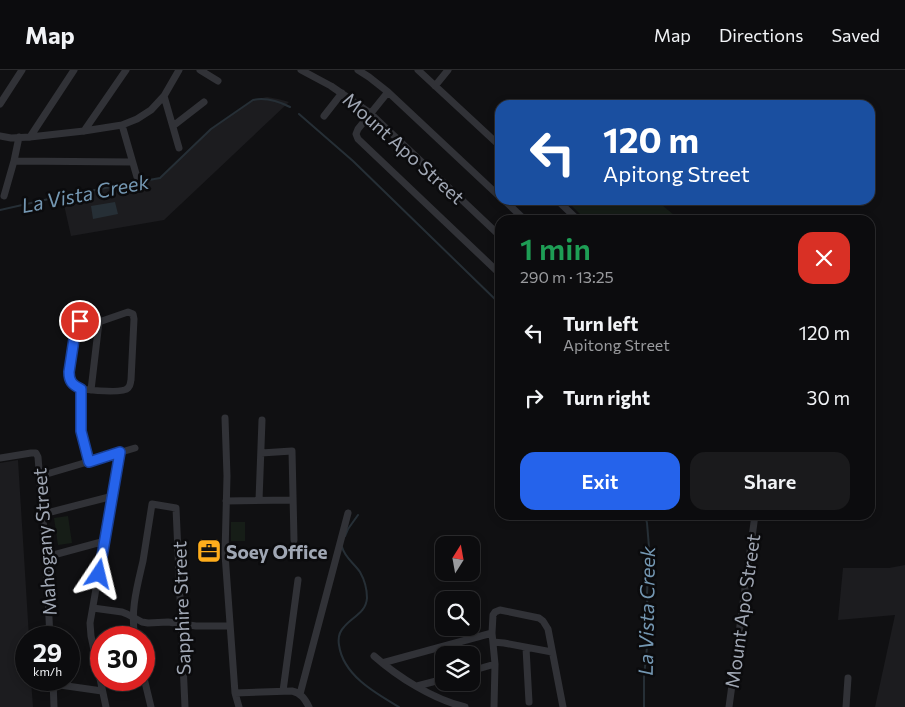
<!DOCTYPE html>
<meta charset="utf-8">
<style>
body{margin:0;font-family:Commissioner,sans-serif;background:#1a1a1c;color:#f1f3f6;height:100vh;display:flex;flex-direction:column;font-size:19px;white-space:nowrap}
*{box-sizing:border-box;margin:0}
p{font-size:16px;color:#9a9b9e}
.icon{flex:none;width:28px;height:28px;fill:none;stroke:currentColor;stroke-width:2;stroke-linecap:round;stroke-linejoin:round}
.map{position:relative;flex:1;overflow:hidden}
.panel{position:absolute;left:495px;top:145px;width:380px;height:305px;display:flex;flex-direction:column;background:#0c0c0e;border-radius:15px;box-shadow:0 2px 8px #0003,0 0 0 1px #2c2c2e}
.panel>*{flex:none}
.banner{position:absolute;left:495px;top:30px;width:380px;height:105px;border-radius:15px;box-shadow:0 2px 8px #0003,0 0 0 1px #2c2c2e;background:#1a4fa0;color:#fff;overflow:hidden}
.needle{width:32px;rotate:11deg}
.controls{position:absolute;left:435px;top:466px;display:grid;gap:10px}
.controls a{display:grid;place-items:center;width:45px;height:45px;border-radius:10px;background:#0c0c0e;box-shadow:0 2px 8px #0003,0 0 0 1px #2c2c2e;font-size:25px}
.speed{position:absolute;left:15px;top:556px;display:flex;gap:10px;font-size:25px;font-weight:700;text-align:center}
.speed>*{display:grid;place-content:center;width:65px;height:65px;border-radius:50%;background:#0c0c0e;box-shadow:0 2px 8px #0003,0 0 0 1px #2c2c2e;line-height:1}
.speed small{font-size:12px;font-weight:400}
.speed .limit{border:8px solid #d22;background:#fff;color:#111}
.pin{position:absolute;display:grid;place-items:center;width:42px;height:42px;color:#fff;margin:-21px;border:2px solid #fff;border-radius:50%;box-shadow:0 1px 5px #0007}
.me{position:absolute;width:55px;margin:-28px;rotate:10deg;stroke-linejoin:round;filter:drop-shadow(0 0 4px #0008)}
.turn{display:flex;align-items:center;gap:18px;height:105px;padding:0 25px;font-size:22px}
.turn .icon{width:65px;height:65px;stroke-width:2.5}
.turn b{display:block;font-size:35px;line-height:42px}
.round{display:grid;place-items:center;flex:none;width:52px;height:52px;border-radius:15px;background:#1a1a1c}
.head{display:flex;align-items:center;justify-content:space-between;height:85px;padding:0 25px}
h1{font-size:30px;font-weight:600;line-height:38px;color:#1e9e55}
.primary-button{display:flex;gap:10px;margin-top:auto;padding:10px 25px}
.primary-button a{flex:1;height:58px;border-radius:15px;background:#2563eb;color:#fff;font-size:20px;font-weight:600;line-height:58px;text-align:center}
.primary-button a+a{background:#1a1a1c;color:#f1f3f6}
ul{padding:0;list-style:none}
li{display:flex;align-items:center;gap:15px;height:65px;padding:0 25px}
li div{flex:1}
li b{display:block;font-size:19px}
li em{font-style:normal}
header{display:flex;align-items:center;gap:30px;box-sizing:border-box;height:70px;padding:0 25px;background:#0c0c0e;border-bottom:1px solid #2c2c2e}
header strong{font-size:24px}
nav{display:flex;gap:28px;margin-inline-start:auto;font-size:18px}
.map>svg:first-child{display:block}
.built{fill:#1c1c1f}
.green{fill:#161d17}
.water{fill:#262f36}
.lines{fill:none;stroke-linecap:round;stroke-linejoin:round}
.stream{stroke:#262f36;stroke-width:2}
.street{stroke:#313237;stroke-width:7}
.route-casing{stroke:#184099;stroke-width:12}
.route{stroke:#2563eb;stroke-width:9}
.labels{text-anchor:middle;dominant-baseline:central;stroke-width:5;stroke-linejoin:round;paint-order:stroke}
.street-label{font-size:19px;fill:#a0a7b4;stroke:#0b0b0d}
.poi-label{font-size:19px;font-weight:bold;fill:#a0a7b4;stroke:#0b0b0d;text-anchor:start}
.water-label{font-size:20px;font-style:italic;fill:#7497b2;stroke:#0b0b0d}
</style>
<header>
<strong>Map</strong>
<nav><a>Map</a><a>Directions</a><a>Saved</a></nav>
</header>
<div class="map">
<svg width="905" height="637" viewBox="0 0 905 637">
<rect width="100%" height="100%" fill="#101012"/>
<!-- built -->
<path class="built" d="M267,27L278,29L289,32L164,150L71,166L62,126L160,108L211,59L253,30Z
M18,390L29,567L26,568V610H31L33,637H0V393Z
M905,495V637H875L895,545L838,550L843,498H889Z"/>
<!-- green -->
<path class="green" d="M566,130H656L680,150H586Z
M68,446L72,473L58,475L54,448Z
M231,452H245V471H231Z"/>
<!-- water -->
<path class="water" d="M115,132L118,144L93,149L91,136Z"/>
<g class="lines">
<!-- stream -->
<path class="stream" d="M299,44L353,91L500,234
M0,140L62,126L160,108L211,59L253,30C266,27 278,31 290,37
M345,466L348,459L358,445
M342,477C345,488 354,493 360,502C364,509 367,520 367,528C366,543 352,547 344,557C339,562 338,569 339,575C343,605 375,623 399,637
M644,637V607L648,567L647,524L649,477L647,453L645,445"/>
<!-- street -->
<path class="street" d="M200,0L218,11
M301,0L331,16L370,43L500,166
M358,0L369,7L388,22L500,127
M418,0L500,76
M435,16L448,0
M388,22L358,59L356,64L358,69L500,204
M164,26L179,78
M0,34L22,0
M324,46L342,23
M122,55L137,107
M173,56L204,32
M84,61L126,0
M0,66L11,68L30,67L84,61L122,55L137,49L151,40L164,26L179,0
M30,67L74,0
M14,91L132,92
M4,126L14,91L19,67
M504,130L525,150
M557,130L578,150
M128,242L133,244L134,249L131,310C130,313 131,315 128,318C123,324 90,320 81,319C76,317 71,314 70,309C67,301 74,263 77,254L80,251L99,252Z
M81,319V361L89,392
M91,320L99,252
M225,348L227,406L225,484L235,623L239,637
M261,383L292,381L294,470
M0,388L31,383H36L38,387L46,487L50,568
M40,406L135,378
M259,430L262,350
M226,431L293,430
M43,444L113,426
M46,487L105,471
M93,538L122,542L127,544L142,552L148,553L168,552L196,556H230
M135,568C130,541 137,517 143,491C146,472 149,453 152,434L176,438L185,637
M493,572L504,573L552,582
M526,578L529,632
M374,586C399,608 433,629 465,637
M382,593L492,563
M471,601L495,594
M144,608L151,637
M53,610L54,637
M53,614L102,621
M417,616L444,609
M283,621L298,510
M235,623L292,621C301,623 305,629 309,637
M300,624L348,443
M106,637L91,566L90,553L120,382
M494,637L495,594L492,563L493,545L495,542L500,540L539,548L543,551L548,559L563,637
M729,637L755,445
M846,637L848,608"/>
</g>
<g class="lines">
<defs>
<path id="route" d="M80,251L78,252L76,256L69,302C69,311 72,315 81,319V361L89,392L120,382L99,504"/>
</defs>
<!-- route casing -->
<use href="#route" class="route-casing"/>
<!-- route -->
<use href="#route" class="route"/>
</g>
<!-- icons -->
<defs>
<symbol id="office-square" viewBox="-11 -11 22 22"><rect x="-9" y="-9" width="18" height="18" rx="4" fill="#fead1c" stroke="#0b0b0d"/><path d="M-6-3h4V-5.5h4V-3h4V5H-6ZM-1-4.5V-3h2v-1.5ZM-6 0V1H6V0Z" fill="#111"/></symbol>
</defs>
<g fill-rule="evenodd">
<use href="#office-square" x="195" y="467" width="28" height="28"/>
</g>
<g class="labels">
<!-- street labels -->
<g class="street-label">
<text transform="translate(404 78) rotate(42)">Mount Apo Street</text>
<text transform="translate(44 472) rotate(-94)">Mahogany Street</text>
<text transform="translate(181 538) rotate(-92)">Sapphire Street</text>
<text transform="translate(742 541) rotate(-82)">Mount Apo Street</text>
</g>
<!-- poi labels -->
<g class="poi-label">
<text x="226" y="481">Soey Office</text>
</g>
<!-- water labels -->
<g class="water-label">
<text transform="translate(85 123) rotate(-11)">La Vista Creek</text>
<text transform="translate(646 541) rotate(-89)">La Vista Creek</text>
</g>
</g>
</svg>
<div class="controls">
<a><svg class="needle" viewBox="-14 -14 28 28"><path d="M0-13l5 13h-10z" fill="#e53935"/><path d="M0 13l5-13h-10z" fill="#9a9b9e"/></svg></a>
<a><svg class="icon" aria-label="search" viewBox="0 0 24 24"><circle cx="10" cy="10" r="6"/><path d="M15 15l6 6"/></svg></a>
<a><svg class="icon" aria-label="layers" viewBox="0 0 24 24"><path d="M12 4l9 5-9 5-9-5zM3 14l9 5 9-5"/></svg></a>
</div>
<div class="speed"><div>29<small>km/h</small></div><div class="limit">30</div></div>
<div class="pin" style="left:80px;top:251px;background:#d93025"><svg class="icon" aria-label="arrive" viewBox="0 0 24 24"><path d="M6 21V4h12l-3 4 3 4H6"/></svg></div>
<svg class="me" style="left:99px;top:504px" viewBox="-20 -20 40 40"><path d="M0-17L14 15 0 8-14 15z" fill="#2563eb" stroke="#fff" stroke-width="4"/></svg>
<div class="banner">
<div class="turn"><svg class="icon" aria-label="left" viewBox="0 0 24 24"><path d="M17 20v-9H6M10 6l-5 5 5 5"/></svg><div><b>120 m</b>Apitong Street</div></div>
</div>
<section class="panel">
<div class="head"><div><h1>1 min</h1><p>290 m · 13:25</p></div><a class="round" style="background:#d93025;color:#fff"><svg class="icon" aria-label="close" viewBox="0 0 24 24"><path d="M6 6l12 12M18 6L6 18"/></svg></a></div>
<ul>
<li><svg class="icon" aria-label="left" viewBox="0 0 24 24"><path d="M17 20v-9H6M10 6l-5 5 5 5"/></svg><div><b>Turn left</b><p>Apitong Street</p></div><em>120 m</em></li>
<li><svg class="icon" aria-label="right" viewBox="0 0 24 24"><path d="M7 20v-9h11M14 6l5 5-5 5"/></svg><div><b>Turn right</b></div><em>30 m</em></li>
</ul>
<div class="primary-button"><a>Exit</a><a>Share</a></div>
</section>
</div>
